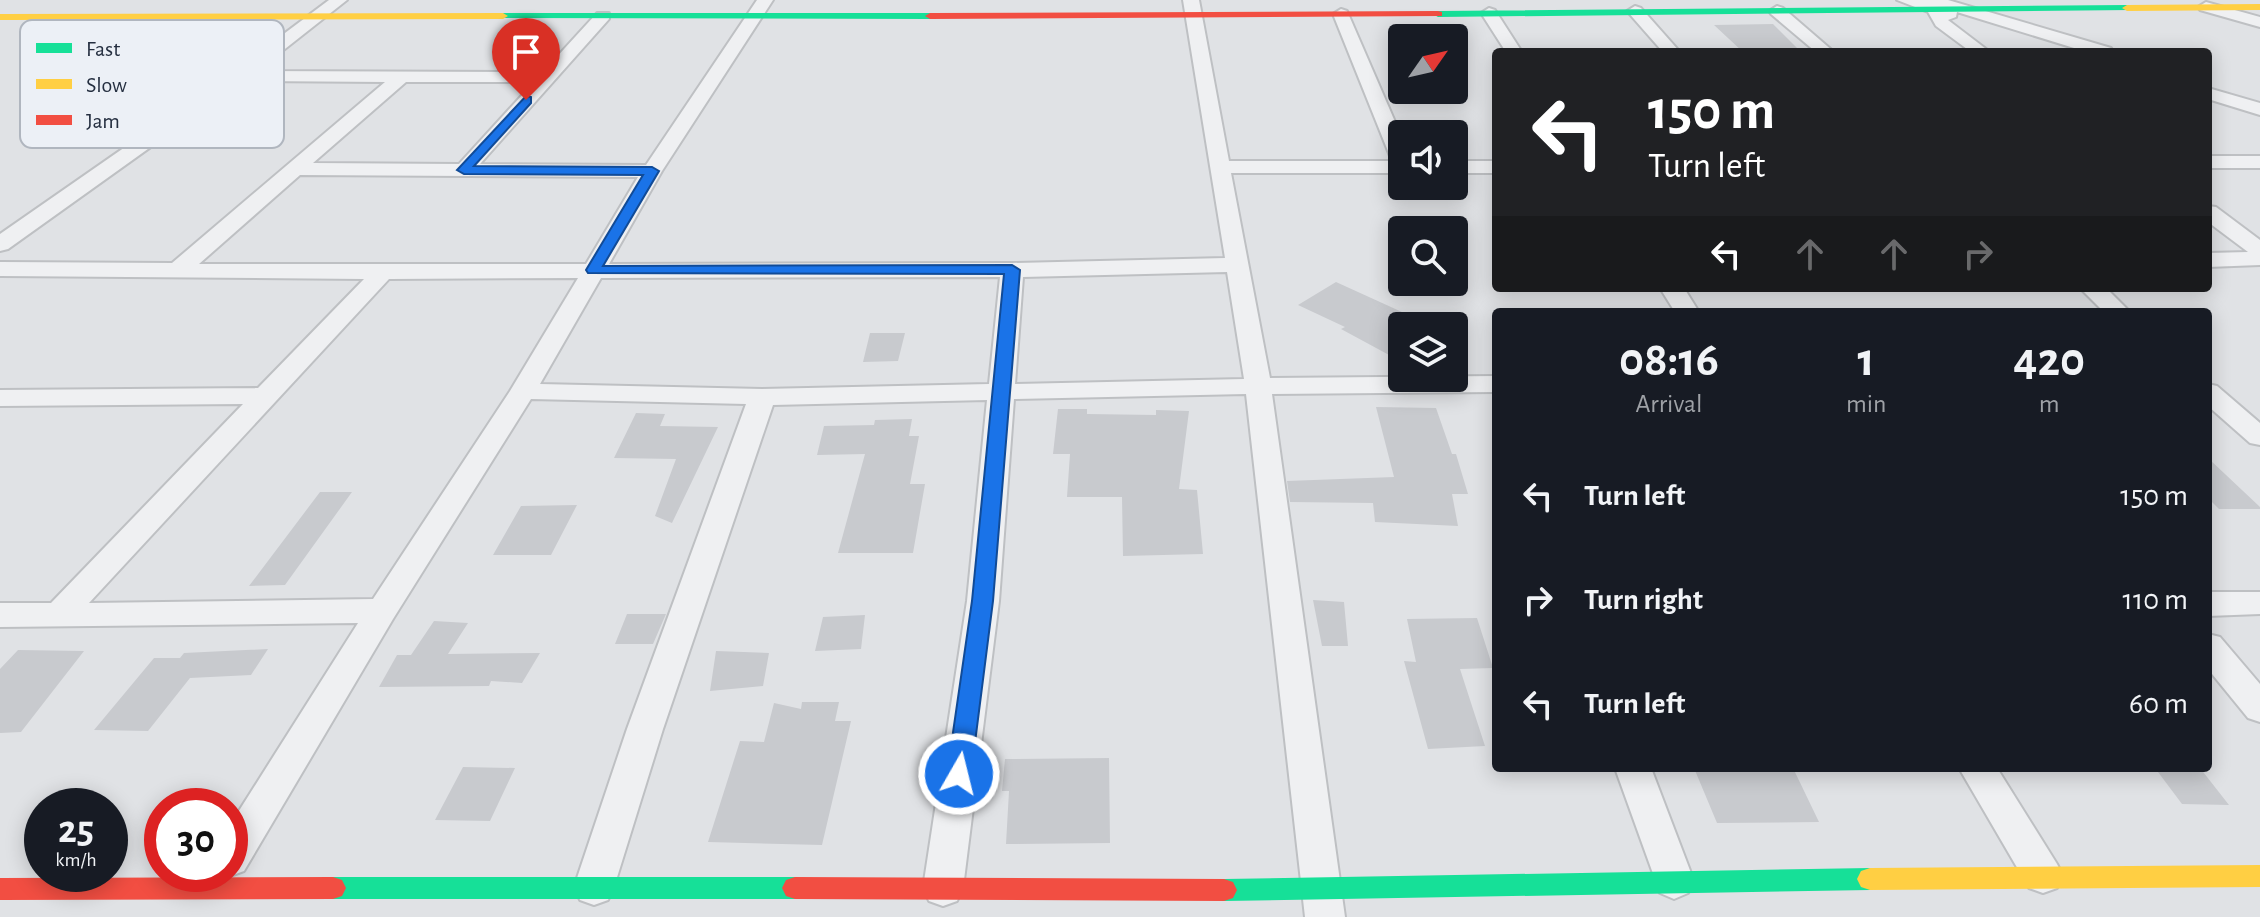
<!DOCTYPE html>
<style>
body{margin:0;font-family:"Alegreya Sans",sans-serif;background:#242831;color:#f1f3f6;height:100vh;display:flex;flex-direction:column;font-size:30px;white-space:nowrap}
*{box-sizing:border-box;margin:0}
p{font-size:26px;color:#9ea1a6}
.icon{flex:none;width:44px;height:44px;fill:none;stroke:currentColor;stroke-width:2;stroke-linecap:round;stroke-linejoin:round}
.map{position:relative;flex:1;overflow:hidden}
.drawer{position:absolute;left:1492px;top:308px;width:720px;height:464px;display:flex;flex-direction:column;background:#171b24;border-radius:8px;box-shadow:0 4px 20px #0003}
.drawer>*{flex:none}
.hud{position:absolute;left:1492px;top:48px;width:720px;height:244px;border-radius:8px;box-shadow:0 4px 20px #0003;background:#202124;color:#fff;overflow:hidden}
.needle{width:52px;rotate:56deg}
.controls{position:absolute;left:1388px;top:24px;display:grid;gap:16px}
.controls a{display:grid;place-items:center;width:80px;height:80px;border-radius:8px;background:#171b24;box-shadow:0 4px 20px #0003;font-size:40px}
.speed{position:absolute;left:24px;top:788px;display:flex;gap:16px;font-size:40px;font-weight:700;text-align:center}
.speed>*{display:grid;place-content:center;width:104px;height:104px;border-radius:50%;background:#171b24;box-shadow:0 4px 20px #0003;line-height:1}
.speed small{font-size:20px;font-weight:400}
.speed .limit{border:12px solid #d22;background:#fff;color:#111}
.pin{position:absolute;display:grid;place-items:center;width:68px;height:68px;color:#fff;margin:-82px -34px;border-radius:50% 50% 50% 0;rotate:-45deg;box-shadow:0 0 8px #0007}
.pin .icon{rotate:45deg}
.me{position:absolute;width:88px;margin:-44px;rotate:8deg;stroke-linejoin:round;filter:drop-shadow(0 0 6px #0008)}
.turn{display:flex;align-items:center;gap:28px;height:168px;padding:0 24px;font-size:36px}
.turn .icon{width:104px;height:104px;stroke-width:2.5}
.turn b{display:block;font-size:56px;line-height:68px}
.lanes{display:flex;align-items:center;height:76px;padding:0 24px;background:#0003;justify-content:center;gap:40px;direction:ltr}
.lanes .off{opacity:.35}
.eta{display:flex;justify-content:space-evenly;align-items:center;height:136px;text-align:center}
.eta b{font-size:48px;font-weight:700;line-height:56px}
ul{padding:0;list-style:none}
li{display:flex;align-items:center;gap:24px;height:104px;padding:0 24px}
li div{flex:1}
li b{display:block;font-size:30px}
li em{font-style:normal}
.map>svg:first-child{display:block}
.building{fill:#c8cace}
.lines{fill:none;stroke-linecap:round;stroke-linejoin:round}
.street-casing{stroke:#bec0c3;stroke-width:4}
.street{fill:#eff0f2;fill-rule:evenodd}
.fast{fill:#16e098;fill-rule:evenodd}
.slow{fill:#ffcf43;fill-rule:evenodd}
.jam{fill:#f24e42;fill-rule:evenodd}
.route{fill:#1a73e8;stroke:#114b97;stroke-width:2}
.key{fill:#ecf0f6;stroke:#b0b6bf;stroke-width:2}
.key-label{font-size:22px;fill:#252f40}
</style>
<div class="map">
<svg width="2260" height="917" viewBox="0 0 2260 917">
<rect width="100%" height="100%" fill="#e0e2e5"/>
<!-- building -->
<path class="building" d="M1773,24L1801,52H1743L1714,25Z
M1336,282L1402,312V362L1341,329L1345,327L1298,305Z
M870,333H905L898,361L863,362Z
M1376,407L1436,408L1452,454H1456L1468,494H1452L1458,526L1375,522L1373,503L1290,502L1287,481L1394,477Z
M1058,409H1087V414L1156,415V410L1189,411L1179,489L1197,490L1203,554L1123,556L1122,497H1067L1070,454H1053Z
M636,413L665,414L660,426L718,427L672,523L655,516L676,459L614,458Z
M912,419L909,436H919L910,484H925L913,553H838L865,454L817,455L824,426L874,425L875,420Z
M2208,458L2260,507V509H2219L2208,498Z
M320,492H352L285,585L249,586Z
M577,505L551,555H493L521,506Z
M1313,600L1344,602L1348,646H1322Z
M627,614H666L653,644H615Z
M865,615L861,649L815,651L823,617Z
M1477,618L1493,668L1460,669L1485,746L1428,749L1404,661L1416,662L1407,619Z
M434,621L468,623L448,654L540,653L522,683L491,681L489,686L379,687L397,655H411Z
M268,649L251,675L190,678L148,731L94,730L154,658H180L184,653Z
M18,650L84,651L21,732L0,733V669Z
M716,651L769,653L763,686L710,691Z
M802,702H839L835,721H851L822,845L708,842L740,741L764,742L774,703L801,709Z
M1109,758L1110,843L1006,844L1009,791H1002L1005,759Z
M463,767L515,768L490,821L435,820Z
M1694,768H1793L1819,822L1717,823Z
M2155,768H2200L2229,805L2182,804Z"/>
<g class="lines">
<defs>
<path id="street" d="M329,0H347L257,71L543,72L597,13H609V19L480,164L646,165L757,0H773L662,171L609,264L1012,263L1225,258L1183,0H1199L1229,161H1392L1333,14L1341,9L1347,11L1402,138V173H1231L1270,378L1496,376V392L1272,394L1345,917H1305L1246,394L1014,399L999,601L963,888L957,901L943,906L929,901L923,888L967,601L987,400L773,405L663,729L614,887L608,900L594,905L580,900L574,887L627,729L746,404L531,399L393,619L244,871L230,876L224,874H230V825L358,623L0,627V603H51L243,404L0,406V390L258,388L364,279L0,276V262L172,263L385,82L243,81L8,249L0,251V234L233,72ZM406,82H534L459,164L313,163ZM300,175L638,177L586,264H199ZM1227,272L1244,379L1015,384L1023,277ZM1000,277L989,384L762,389L540,384L601,278ZM578,278L510,391L373,599L89,603L389,279Z
M1897,0H1948L2111,48L2113,52H2087L1957,12L1956,17L1948,20L1990,52H1971L1936,26L1928,12Z
M2206,2L2260,17V27L2200,10L2198,7Z
M1635,6L1641,8L1680,52H1663L1627,11Z
M1777,6L1783,8L1834,52H1816L1771,14L1769,11Z
M1489,8L1495,10L1522,52H1506L1481,13Z
M2208,88L2260,103V115L2208,99Z
M2208,156H2260V168H2208Z
M1454,161H1496V173H1454Z
M2208,206L2216,207L2260,240V265L2208,267V253L2248,252L2208,222Z
M1660,288H1684L1699,312H1675Z
M2080,288H2106L2130,312H2104Z
M2208,384L2217,386L2260,423V445L2250,443L2208,406Z
M2208,592H2260V614L2208,616Z
M2208,634L2220,637L2260,684V722L2248,718L2208,669Z
M1615,768H1651L1694,881L1688,893L1674,899L1660,893Z
M1959,768H1997L2057,864L2063,876L2057,888L2043,893L2029,888Z"/>
</defs>
<!-- street casing -->
<use href="#street" class="street-casing"/>
<!-- street -->
<use href="#street" class="street"/>
<!-- fast -->
<path class="fast" d="M2127,5L2131,6V10L1438,17L1433,14L1438,11Z
M503,13H930L935,16L930,19L499,18V14Z
M1870,868L1879,871L1883,879L1879,887L1870,890L1224,901L1215,898L1211,890L1215,882L1224,879Z
M333,877H795L804,880L808,888L804,896L795,899H333L324,896L320,888L324,880Z"/>
<!-- slow -->
<path class="slow" d="M2260,4V10L2127,11L2122,8L2127,5Z
M0,14L503,13L508,16L503,19L0,20Z
M2260,865V887L1870,890L1861,887L1857,879L1861,871L1870,868Z"/>
<!-- jam -->
<path class="jam" d="M1438,11L1442,12V16L930,19L925,16L930,13Z
M333,877L342,880L346,888L342,896L333,899L0,900V878Z
M795,877L1224,879L1233,882L1237,890L1233,898L1224,901L795,899L786,896L782,888L786,880Z"/>
</g>
<!-- route -->
<path class="route" d="M526,96L531,97V103L474,166L652,167L659,171L603,266L1012,265L1020,270L993,601L971,774L967,781L959,783L951,781L947,774L972,601L1004,274L588,273L586,270L643,175L464,174L457,170Z"/>
<!-- legend -->
<rect x="20" y="20" width="264" height="128" rx="12" class="key"/>
<rect x="36" y="43" width="36" height="10" fill="#16e098"/>
<rect x="36" y="79" width="36" height="10" fill="#ffcf43"/>
<rect x="36" y="115" width="36" height="10" fill="#f24e42"/>
<g class="key-label">
<text x="86" y="56">Fast</text>
<text x="86" y="92">Slow</text>
<text x="86" y="128">Jam</text>
</g>
</svg>
<div class="controls">
<a><svg class="needle" viewBox="-14 -14 28 28"><path d="M0-13l5 13h-10z" fill="#e53935"/><path d="M0 13l5-13h-10z" fill="#9ea1a6"/></svg></a>
<a><svg class="icon" aria-label="sound" viewBox="0 0 24 24"><path d="M4 9h4l5-4v14l-5-4H4zM17 9q2 3 0 6"/></svg></a>
<a><svg class="icon" aria-label="search" viewBox="0 0 24 24"><circle cx="10" cy="10" r="6"/><path d="M15 15l6 6"/></svg></a>
<a><svg class="icon" aria-label="layers" viewBox="0 0 24 24"><path d="M12 4l9 5-9 5-9-5zM3 14l9 5 9-5"/></svg></a>
</div>
<div class="speed"><div>25<small>km/h</small></div><div class="limit">30</div></div>
<div class="pin" style="left:526px;top:100px;background:#d93025"><svg class="icon" aria-label="arrive" viewBox="0 0 24 24"><path d="M6 21V4h12l-3 4 3 4H6"/></svg></div>
<svg class="me" style="left:959px;top:774px" viewBox="-20 -20 40 40"><circle r="17" fill="#1a73e8" stroke="#fff" stroke-width="3"/><path d="M0-11L8 9 0 5-8 9z" fill="#fff"/></svg>
<div class="hud">
<div class="turn"><svg class="icon" aria-label="left" viewBox="0 0 24 24"><path d="M17 20v-9H6M10 6l-5 5 5 5"/></svg><div><b>150 m</b>Turn left</div></div>
<div class="lanes"><svg class="icon" aria-label="left" viewBox="0 0 24 24"><path d="M17 20v-9H6M10 6l-5 5 5 5"/></svg><svg class="icon off" aria-label="ahead" viewBox="0 0 24 24"><path d="M12 20V5M6 11l6-6 6 6"/></svg><svg class="icon off" aria-label="ahead" viewBox="0 0 24 24"><path d="M12 20V5M6 11l6-6 6 6"/></svg><svg class="icon off" aria-label="right" viewBox="0 0 24 24"><path d="M7 20v-9h11M14 6l5 5-5 5"/></svg></div>
</div>
<section class="drawer">
<div class="eta">
<div><b>08:16</b><p>Arrival</p></div>
<div><b>1</b><p>min</p></div>
<div><b>420</b><p>m</p></div>
</div>
<ul>
<li><svg class="icon" aria-label="left" viewBox="0 0 24 24"><path d="M17 20v-9H6M10 6l-5 5 5 5"/></svg><div><b>Turn left</b></div><em>150 m</em></li>
<li><svg class="icon" aria-label="right" viewBox="0 0 24 24"><path d="M7 20v-9h11M14 6l5 5-5 5"/></svg><div><b>Turn right</b></div><em>110 m</em></li>
<li><svg class="icon" aria-label="left" viewBox="0 0 24 24"><path d="M17 20v-9H6M10 6l-5 5 5 5"/></svg><div><b>Turn left</b></div><em>60 m</em></li>
</ul>
</section>
</div>
